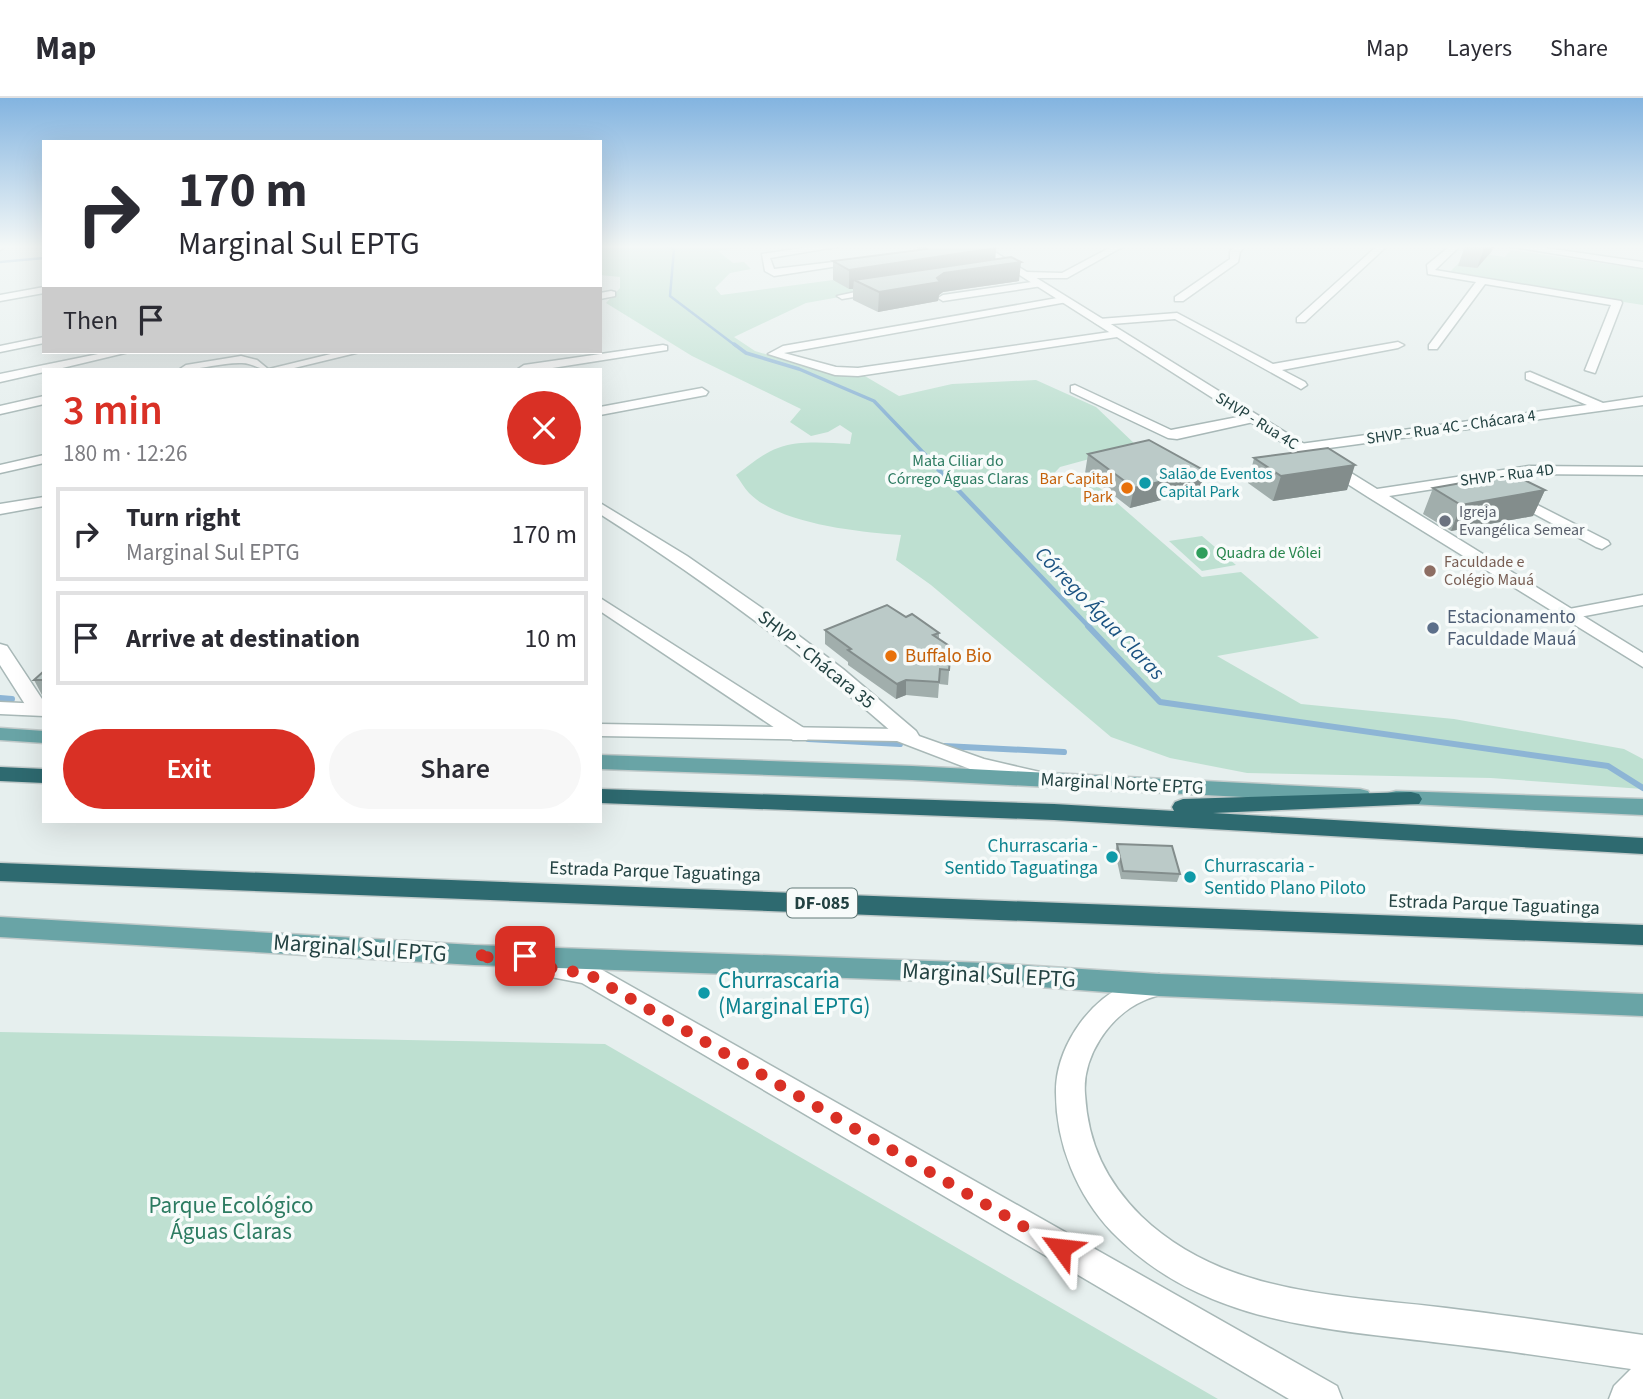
<!DOCTYPE html>
<meta charset="utf-8">
<style>
body{margin:0;font-family:"Source Sans 3",sans-serif;background:#f7f7f7;color:#2b2b33;height:100vh;display:flex;flex-direction:column;font-size:26px;white-space:nowrap}
*{box-sizing:border-box;margin:0}
p{font-size:23px;color:#7c7c81}
.icon{flex:none;width:38px;height:38px;fill:none;stroke:currentColor;stroke-width:2;stroke-linecap:round;stroke-linejoin:round}
.map{position:relative;flex:1;overflow:hidden}
.panel{position:absolute;left:42px;top:270px;width:560px;height:455px;display:flex;flex-direction:column;background:#fff;border-radius:0px;box-shadow:0 7px 28px #0002}
.panel>*{flex:none}
.banner{position:absolute;left:42px;top:42px;width:560px;height:214px;border-radius:0px;box-shadow:0 7px 28px #0002;background:#fff;color:#2b2b33;overflow:hidden}
.pin{position:absolute;display:grid;place-items:center;width:60px;height:60px;color:#fff;margin:-30px;border-radius:14px;box-shadow:0 4px 10px #0006}
.me{position:absolute;width:77px;margin:-38px;rotate:300deg;stroke-linejoin:round;filter:drop-shadow(0 0 5px #0008)}
.turn{display:flex;align-items:center;gap:24px;height:147px;padding:0 21px;font-size:32px}
.turn .icon{width:91px;height:91px;stroke-width:2.5}
.turn b{display:block;font-size:49px;line-height:60px}
.then{display:flex;align-items:center;height:66px;padding:0 21px;background:#0003;gap:14px;font-size:26px}
.round{display:grid;place-items:center;flex:none;width:74px;height:74px;border-radius:37px;background:#f7f7f7}
.head{display:flex;align-items:center;justify-content:space-between;height:119px;padding:0 21px}
h1{font-size:42px;font-weight:600;line-height:52px;color:#d93025}
.cta{display:flex;gap:14px;margin-top:auto;padding:14px 21px}
.cta a{flex:1;height:80px;border-radius:42px;background:#d93025;color:#fff;font-size:28px;font-weight:600;line-height:80px;text-align:center}
.cta a+a{background:#f7f7f7;color:#2b2b33}
ul{padding:0;list-style:none}
li{display:flex;align-items:center;gap:21px;height:94px;margin:0 14px 10px;padding:0 7px;border:4px solid #e1e1e2;border-radius:0px}
li div{flex:1}
li b{display:block;font-size:26px}
li em{font-style:normal}
header{display:flex;align-items:center;gap:42px;box-sizing:border-box;height:98px;padding:0 35px;background:#fff;border-bottom:2px solid #e1e1e2}
header strong{font-size:33px}
nav{display:flex;gap:38px;margin-inline-start:auto;font-size:24px}
.map>svg:first-child{display:block}
.green{fill:#bee0d1}
.lines{fill:none;stroke-linecap:round;stroke-linejoin:round}
.stream-far3{stroke:#8db5d5;stroke-width:2.5}
.stream-far2{stroke:#8db5d5;stroke-width:3.5}
.stream-far1{stroke:#8db5d5;stroke-width:4.5}
.stream{stroke:#8db5d5;stroke-width:6}
.minor-casing{stroke:#a8b8b7;stroke-width:3}
.tertiary-casing{stroke:#a8b8b7;stroke-width:3}
.primary-casing{stroke:#c1caca;stroke-width:3}
.motorway-casing{stroke:#c1caca;stroke-width:3}
.minor{fill:#fff;fill-rule:evenodd}
.tertiary{fill:#fff;fill-rule:evenodd}
.primary{fill:#69a4a6;fill-rule:evenodd}
.motorway{fill:#2e6a70;fill-rule:evenodd}
.wall{fill:#a1aeac}
.shaded-wall{fill:#838d8c}
.building{fill:#bbcac8;stroke:#838d8c;stroke-width:2}
.route{stroke:#d93025;stroke-width:12;stroke-dasharray:0 21.6}
.culture-dot{fill:#0f9aa8;stroke:#f7fbfa;stroke-width:2.5}
.food-dot{fill:#e8710a;stroke:#f7fbfa;stroke-width:2.5}
.worship-dot{fill:#6b7280;stroke:#f7fbfa;stroke-width:2.5}
.leisure-dot{fill:#2e9e5b;stroke:#f7fbfa;stroke-width:2.5}
.education-dot{fill:#8d6e63;stroke:#f7fbfa;stroke-width:2.5}
.service-dot{fill:#5c6f8a;stroke:#f7fbfa;stroke-width:2.5}
.labels{text-anchor:middle;dominant-baseline:central;stroke-width:7;stroke-linejoin:round;paint-order:stroke}
.far-street-label{font-size:16px;fill:#234242;stroke:#f7fbfa}
.far-park-label{font-size:16px;fill:#2c7b61;stroke:#f7fbfa}
.far-culture-label{font-size:16px;fill:#0d838f;stroke:#f7fbfa;text-anchor:start}
.far-food-label{font-size:16px;fill:#c56008;stroke:#f7fbfa;text-anchor:end}
.far-worship-label{font-size:16px;fill:#5b616d;stroke:#f7fbfa;text-anchor:start}
.far-leisure-label{font-size:16px;fill:#27864d;stroke:#f7fbfa;text-anchor:start}
.far-education-label{font-size:16px;fill:#785e54;stroke:#f7fbfa;text-anchor:start}
.shield{fill:#f7fbfa;stroke:#637a79;stroke-width:2}
.shield-label{font-size:18px;font-weight:bold;fill:#234242}
.service-label{font-size:19px;fill:#4e5e75;stroke:#f7fbfa;text-anchor:start}
.food-label{font-size:19px;fill:#c56008;stroke:#f7fbfa;text-anchor:start}
.street-label{font-size:19px;fill:#234242;stroke:#f7fbfa}
.culture-label{font-size:19px;fill:#0d838f;stroke:#f7fbfa;text-anchor:end}
.water-label{font-size:21px;font-style:italic;fill:#1a5281;stroke:#f7fbfa}
.near-street-label{font-size:23px;fill:#234242;stroke:#f7fbfa}
.near-culture-label{font-size:23px;fill:#0d838f;stroke:#f7fbfa;text-anchor:start}
.near-park-label{font-size:23px;fill:#2c7b61;stroke:#f7fbfa}
</style>
<header>
<strong>Map</strong>
<nav><a>Map</a><a>Layers</a><a>Share</a></nav>
</header>
<div class="map">
<svg width="1643" height="1301" viewBox="0 0 1643 1301">
<rect width="100%" height="100%" fill="#e6efee"/>
<!-- green -->
<path class="green" d="M600,148H735L737,150L718,153L733,165L744,164L751,171L730,175L715,190L721,197L833,182L868,194L806,205L734,239L755,253L840,278L863,277L899,298L952,286L1036,282L1096,309L1137,348L1060,369L1044,386L1048,390L1093,384L1202,479L1241,474L1319,540L1217,558L1301,606L1454,621L1624,651L1643,661V691L1491,680L1247,675L1170,660L1111,639L931,487L896,462L901,437C859,434 779,426 749,395C744,390 740,382 736,377C749,368 763,355 778,350C799,342 828,345 850,346L852,335L840,327L828,334L811,338L790,324L801,311L692,258L606,205L620,190V179L600,177Z
M1511,152L1643,171V207L1462,179L1450,174L1469,154L1505,159Z
M1202,438L1236,467L1202,473L1169,443Z
M0,934L605,946L1218,1301H0Z"/>
<g class="lines">
<!-- stream-far3 -->
<path class="stream-far3" d="M664,148L674,151L670,198L736,248
M0,164L44,160"/>
<!-- stream-far2 -->
<path class="stream-far2" d="M734,246L746,255L799,271L874,303L940,372"/>
<!-- stream-far1 -->
<path class="stream-far1" d="M938,371L1090,530"/>
<!-- stream -->
<path class="stream" d="M1088,528L1160,604L1608,668L1643,690
M0,600L12,601
M808,641L900,646
M944,648L1064,654"/>
<defs>
<path id="minor" d="M0,148H7L0,152Z
M816,148H842L770,160L774,171L859,161L864,164L774,178L765,173L762,156Z
M1113,148H1124L1067,180H1026L1021,177L1026,174L1062,175Z
M1235,148H1245L1240,154L1238,164L1183,203H1175V199L1230,161V153Z
M1377,148H1387L1305,224H1297V220Z
M1450,148H1460L1435,172L1621,203L1622,205L1595,275L1585,272L1611,207L1485,186L1437,251H1429V247L1476,184L1428,176L1427,167Z
M1039,183L1044,186L1042,188L943,203L938,200L943,197Z
M44,189V195L0,203V197Z
M879,189L883,190V194L842,201L837,198Z
M611,193L615,194V198L600,201V195Z
M1063,199L1067,200V204L784,255L836,269L858,270L1117,233L1123,236L1117,239L858,278L835,277L768,256L783,248Z
M1177,215L1273,266L1398,244L1404,247L1398,250L1282,272L1305,284L1307,287L1301,291L1175,221L1099,227L1094,224L1099,221Z
M44,239V245L0,254V248Z
M663,247L667,248V252L546,271H518L524,267Z
M108,254H129L58,271H44V274L0,284V276Z
M339,254H360L290,271H269Z
M241,258L257,262L268,271C257,271 252,265 242,265C223,264 201,272 180,271L186,267Z
M1530,274L1603,305L1643,299V307L1300,354L1293,350L1300,346L1587,307L1526,281V275Z
M1075,287L1171,332L1253,316L1260,320L1258,323L1177,341L1168,340L1071,294V288Z
M702,290L708,294L706,297L600,317V309Z
M44,298V306L0,316V308Z
M44,357V365L0,375V367Z
M1510,393L1608,443L1610,446L1602,451L1596,449L1505,400L1503,397Z
M44,399V408L0,416V406Z
M600,405L687,458L766,513L843,571L916,633L919,638L916,643H902C807,558 707,484 600,416Z
M1643,497V507L1569,521L1560,516L1569,511Z
M600,500L807,632L810,637L807,642H793L600,513Z
M0,546L7,548L44,604V616L31,615L28,611L0,567Z"/>
<path id="tertiary" d="M974,148H985L1377,391L1529,368L1643,369V377L1529,376L1389,398L1643,555V569L1368,399Z
M1507,148H1532L1643,164V170Z
M0,604L44,606V618L0,616Z
M600,626L899,631L984,661L1040,674L1043,679L1040,684L1032,686L970,671L897,643L600,638Z
M524,855L597,869L1337,1288L1342,1301H1289L582,885L515,872L511,865L515,858Z
M1159,876L1168,879L1172,887L1168,895C1160,897 1151,899 1143,903C1109,918 1082,959 1085,996C1088,1046 1106,1083 1141,1118C1221,1195 1334,1197 1438,1209C1507,1217 1575,1227 1643,1237V1301H1609L1614,1288L1631,1271C1568,1262 1505,1252 1441,1245C1321,1230 1202,1226 1112,1134C1077,1097 1056,1046 1056,995C1055,953 1086,905 1124,888C1135,883 1147,880 1159,876Z"/>
<path id="primary" d="M0,630L44,633V645L0,642Z
M600,657L912,668L1360,691L1368,693L1371,698L1368,703L1360,705L912,682L600,671Z
M1396,693L1643,701V717L1388,705L1385,700L1388,695Z
M0,819L474,847L987,865L1159,876L1643,896V918L1159,898L987,885L474,867L0,839Z"/>
<path id="motorway" d="M0,669L44,671V685L0,683Z
M600,691L1054,706L1174,713L1172,709L1175,704L1183,701L1411,694L1419,696L1422,701L1419,706L1213,715L1643,740V756L1054,722L600,705Z
M0,765L1643,827V847L0,783Z"/>
</defs>
<!-- minor casing -->
<use href="#minor" class="minor-casing"/>
<!-- tertiary casing -->
<use href="#tertiary" class="tertiary-casing"/>
<!-- primary casing -->
<use href="#primary" class="primary-casing"/>
<!-- motorway casing -->
<use href="#motorway" class="motorway-casing"/>
<!-- minor -->
<use href="#minor" class="minor"/>
<!-- tertiary -->
<use href="#tertiary" class="tertiary"/>
<!-- primary -->
<use href="#primary" class="primary"/>
<!-- motorway -->
<use href="#motorway" class="motorway"/>
</g>
<!-- wall -->
<path class="wall" d="M917,148H993L995,161L1019,183L943,194L939,197L938,203L878,214L853,202V191H849L833,182V163L917,152Z
M1465,148H1494L1492,153L1477,170L1458,168Z
M1088,356L1200,392L1130,410L1085,375Z
M1254,360L1347,392L1273,403L1248,385Z
M1433,390L1545,392L1533,418L1451,433L1423,416Z
M906,519L939,535V541L951,549L948,587L939,586L938,600L906,597L896,601L848,567V564L825,546V532Z
M44,573V597H42L34,582Z
M1117,746L1180,776L1177,784L1121,781L1115,754Z"/>
<!-- shaded-wall -->
<path class="shaded-wall" d="M1485,148H1494L1492,153L1477,170Z
M996,150L995,168L1021,164L1019,183L943,194L939,197L938,203L878,214L879,194L854,182L853,191H849V172Z
M1355,367L1347,392L1273,403L1281,378Z
M1205,373L1200,392L1130,410L1134,390Z
M1545,392L1533,418L1451,433L1461,407Z
M906,582V597L896,601L897,586Z"/>
<!-- building -->
<path class="building" d="M921,148H993L996,150L849,172L833,163L927,151Z
M1011,159L1021,164L944,175L937,180L940,184L879,194L854,182Z
M1149,342L1205,373L1134,390L1088,356Z
M1328,350L1355,367L1281,378L1254,360Z
M1512,376L1545,392L1461,407L1433,390Z
M887,507L906,519L912,516L939,535L933,537L951,549L949,572L940,571L939,584L906,582L897,586L848,552L851,551L825,532Z
M44,573V582H34Z
M1117,746L1172,748L1180,776L1123,773Z"/>
<!-- sky -->
<linearGradient id="sky" x2="0" y2="1"><stop stop-color="#83b4e0"/><stop offset="0.45" stop-color="#f4f8f7"/><stop offset="1" stop-color="#f4f8f7" stop-opacity="0"/></linearGradient>
<rect width="1643" height="330" fill="url(#sky)"/>
<g class="lines">
<!-- route -->
<path class="route" d="M525,858L474,857L588,876L1061,1150"/>
</g>
<!-- markers -->
<g class="culture-dot">
<circle cx="1145" cy="385" r="7"/>
<circle cx="1112" cy="759" r="7"/>
<circle cx="1190" cy="779" r="7"/>
<circle cx="704" cy="895" r="7"/>
</g>
<g class="food-dot">
<circle cx="1127" cy="390" r="7"/>
<circle cx="891" cy="558" r="7"/>
</g>
<circle class="worship-dot" cx="1445" cy="423" r="7"/>
<circle class="leisure-dot" cx="1202" cy="455" r="7"/>
<circle class="education-dot" cx="1430" cy="473" r="7"/>
<circle class="service-dot" cx="1433" cy="530" r="7"/>
<g class="labels">
<!-- far-street labels -->
<g class="far-street-label">
<text transform="translate(1257 323) rotate(32)">SHVP - Rua 4C</text>
<text transform="translate(1451 329) rotate(-8)">SHVP - Rua 4C - Chácara 4</text>
<text transform="translate(1507 377) rotate(-7)">SHVP - Rua 4D</text>
</g>
<!-- far-park labels -->
<g class="far-park-label">
<text x="958" y="363">Mata Ciliar do<tspan x="958" dy="18">Córrego Águas Claras</tspan></text>
</g>
<!-- far-culture labels -->
<g class="far-culture-label">
<text x="1159" y="376">Salão de Eventos<tspan x="1159" dy="18">Capital Park</tspan></text>
</g>
<!-- far-food labels -->
<g class="far-food-label">
<text x="1113" y="381">Bar Capital<tspan x="1113" dy="18">Park</tspan></text>
</g>
<!-- far-worship labels -->
<g class="far-worship-label">
<text x="1459" y="414">Igreja<tspan x="1459" dy="18">Evangélica Semear</tspan></text>
</g>
<!-- far-leisure labels -->
<g class="far-leisure-label">
<text x="1216" y="455">Quadra de Vôlei</text>
</g>
<!-- far-education labels -->
<g class="far-education-label">
<text x="1444" y="464">Faculdade e<tspan x="1444" dy="18">Colégio Mauá</tspan></text>
</g>
<!-- shield labels -->
<rect class="shield" x="787" y="790.5" width="70" height="29" rx="5"/>
<g class="shield-label">
<text x="822" y="805">DF-085</text>
</g>
<!-- service labels -->
<g class="service-label">
<text x="1447" y="519">Estacionamento<tspan x="1447" dy="22">Faculdade Mauá</tspan></text>
</g>
<!-- food labels -->
<g class="food-label">
<text x="905" y="558">Buffalo Bio</text>
</g>
<!-- street labels -->
<g class="street-label">
<text transform="translate(816 562) rotate(39)">SHVP - Chácara 35</text>
<text transform="translate(1122 686) rotate(3)">Marginal Norte EPTG</text>
<text transform="translate(655 774) rotate(2)">Estrada Parque Taguatinga</text>
<text transform="translate(1494 807) rotate(2)">Estrada Parque Taguatinga</text>
</g>
<!-- culture labels -->
<g class="culture-label">
<text x="1098" y="748">Churrascaria -<tspan x="1098" dy="22">Sentido Taguatinga</tspan></text>
<text x="1204" y="768" text-anchor="start">Churrascaria -<tspan x="1204" dy="22">Sentido Plano Piloto</tspan></text>
</g>
<!-- water labels -->
<g class="water-label">
<text transform="translate(1100 515) rotate(46)">Córrego Água Claras</text>
</g>
<!-- near-street labels -->
<g class="near-street-label">
<text transform="translate(360 850) rotate(4)">Marginal Sul EPTG</text>
<text transform="translate(989 877) rotate(3)">Marginal Sul EPTG</text>
</g>
<!-- near-culture labels -->
<g class="near-culture-label">
<text x="718" y="882">Churrascaria<tspan x="718" dy="26">(Marginal EPTG)</tspan></text>
</g>
<!-- near-park labels -->
<g class="near-park-label">
<text x="231" y="1107">Parque Ecológico<tspan x="231" dy="26">Águas Claras</tspan></text>
</g>
</g>
</svg>
<div class="pin" style="left:525px;top:858px;background:#d93025"><svg class="icon" aria-label="arrive" viewBox="0 0 24 24"><path d="M6 21V4h12l-3 4 3 4H6"/></svg></div>
<svg class="me" style="left:1061px;top:1150px" viewBox="-20 -20 40 40"><path d="M0-17L14 15 0 8-14 15z" fill="#d93025" stroke="#fff" stroke-width="4"/></svg>
<div class="banner">
<div class="turn"><svg class="icon" aria-label="right" viewBox="0 0 24 24"><path d="M7 20v-9h11M14 6l5 5-5 5"/></svg><div><b>170 m</b>Marginal Sul EPTG</div></div>
<div class="then">Then<svg class="icon" aria-label="arrive" viewBox="0 0 24 24"><path d="M6 21V4h12l-3 4 3 4H6"/></svg></div>
</div>
<section class="panel">
<div class="head"><div><h1>3 min</h1><p>180 m · 12:26</p></div><a class="round" style="background:#d93025;color:#fff"><svg class="icon" aria-label="close" viewBox="0 0 24 24"><path d="M6 6l12 12M18 6L6 18"/></svg></a></div>
<ul>
<li><svg class="icon" aria-label="right" viewBox="0 0 24 24"><path d="M7 20v-9h11M14 6l5 5-5 5"/></svg><div><b>Turn right</b><p>Marginal Sul EPTG</p></div><em>170 m</em></li>
<li><svg class="icon" aria-label="arrive" viewBox="0 0 24 24"><path d="M6 21V4h12l-3 4 3 4H6"/></svg><div><b>Arrive at destination</b></div><em>10 m</em></li>
</ul>
<div class="cta"><a>Exit</a><a>Share</a></div>
</section>
</div>
